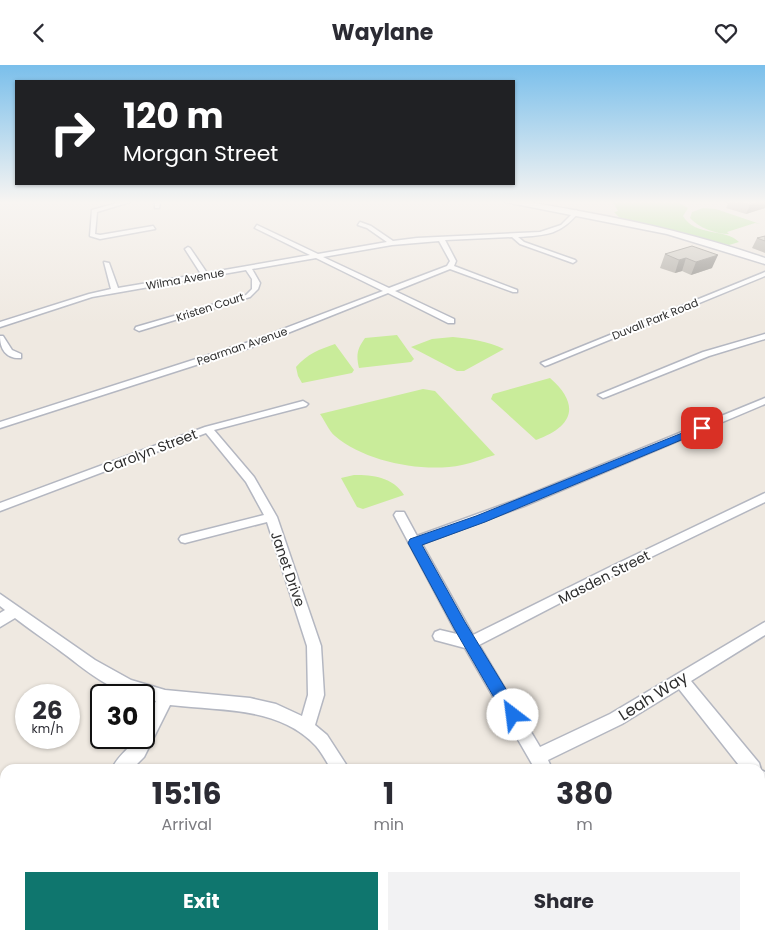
<!DOCTYPE html>
<style>
body{margin:0;font-family:Poppins,sans-serif;background:#f2f2f3;color:#2b2b33;height:100vh;display:flex;flex-direction:column;font-size:19px;white-space:nowrap}
*{box-sizing:border-box;margin:0}
p{font-size:16px;color:#7c7c81}
.icon{flex:none;width:28px;height:28px;fill:none;stroke:currentColor;stroke-width:2;stroke-linecap:round;stroke-linejoin:round}
.map{position:relative;flex:1;overflow:hidden}
.details{position:absolute;left:0px;top:699px;width:765px;height:176px;display:flex;flex-direction:column;background:#fff;border-radius:15px 15px 0 0;box-shadow:0 1px 4px #0004}
.details>*{flex:none}
.hud{position:absolute;left:15px;top:15px;width:500px;height:105px;border-radius:0px;box-shadow:0 1px 4px #0004;background:#202124;color:#fff;overflow:hidden}
.speed{position:absolute;left:15px;top:619px;display:flex;gap:10px;font-size:25px;font-weight:700;text-align:center}
.speed>*{display:grid;place-content:center;width:65px;height:65px;border-radius:50%;background:#fff;box-shadow:0 1px 4px #0004;line-height:1}
.speed small{font-size:12px;font-weight:400}
.speed .limit{border:2px solid #111;border-radius:8px;background:#fff;color:#111}
.pin{position:absolute;display:grid;place-items:center;width:42px;height:42px;color:#fff;margin:-21px;border-radius:10px;box-shadow:0 2px 8px #0006}
.me{position:absolute;width:55px;margin:-28px;rotate:330deg;stroke-linejoin:round;filter:drop-shadow(0 0 4px #0008)}
.turn{display:flex;align-items:center;gap:18px;height:105px;padding:0 25px;font-size:22px}
.turn .icon{width:65px;height:65px;stroke-width:2.5}
.turn b{display:block;font-size:35px;line-height:42px}
.eta{display:flex;justify-content:space-evenly;align-items:center;height:85px;text-align:center}
.eta b{font-size:30px;font-weight:700;line-height:35px}
.cta{display:flex;gap:10px;margin-top:auto;padding:10px 25px}
.cta a{flex:1;height:58px;border-radius:0px;background:#0f766e;color:#fff;font-size:20px;font-weight:700;line-height:58px;text-align:center}
.cta a+a{background:#f2f2f3;color:#2b2b33}
header{display:flex;justify-content:space-between;align-items:center;height:65px;padding:0 25px;background:#fff;font-size:22px;font-weight:700}
.map>svg:first-child{display:block}
.green{fill:#b6e59e}
.pitch{fill:#c9ec9a}
.lines{fill:none;stroke-linecap:round;stroke-linejoin:round}
.minor-casing{stroke:#b4b7c1;stroke-width:3}
.secondary-casing{stroke:#b4b7c1;stroke-width:3}
.minor{fill:#fff;fill-rule:evenodd}
.secondary{fill:#fff;fill-rule:evenodd}
.wall{fill:#afaba4}
.shaded-wall{fill:#8e8b86}
.building{fill:#cbc7bf;stroke:#8e8b86}
.route{fill:#1a73e8;stroke:#114b97}
.labels{text-anchor:middle;dominant-baseline:central;stroke-width:4;stroke-linejoin:round;paint-order:stroke}
.far-street-label{font-size:11px;fill:#2e2e2e;stroke:#fff}
.street-label{font-size:14px;fill:#2e2e2e;stroke:#fff}
.near-street-label{font-size:16px;fill:#2e2e2e;stroke:#fff}
</style>
<header><svg class="icon" aria-label="back" viewBox="0 0 24 24"><path d="M15 5l-7 7 7 7"/></svg>Waylane<svg class="icon" aria-label="heart" viewBox="0 0 24 24"><path d="M12 20l-8-8c-3-5 5-10 8-4 3-6 11-1 8 4z"/></svg></header>
<div class="map">
<svg width="765" height="874" viewBox="0 0 765 874">
<rect width="100%" height="100%" fill="#efe9e1"/>
<!-- green -->
<path class="green" d="M607,136H676L688,143L683,151C695,172 726,163 739,177L729,180L620,153L614,147L618,146L614,139Z
M703,143L716,144L760,159L755,158L727,167L729,169C716,169 699,163 690,153L692,147Z"/>
<!-- pitch -->
<path class="pitch" d="M397,270L414,294L411,297L359,303C356,290 357,284 365,273Z
M453,272C471,274 487,276 504,284L464,306H457L411,282L432,274Z
M335,279L354,305L352,308L302,318L298,311L296,302C307,289 320,284 335,279Z
M550,313C581,340 573,362 536,375L491,334L493,329Z
M423,324L435,326L495,390C484,393 473,398 462,400C424,408 365,397 335,371C329,366 325,356 320,349Z
M354,410C373,410 393,412 404,430L363,444L357,442L341,413Z"/>
<g class="lines">
<defs>
<path id="minor" d="M124,136H133L97,147L95,169L100,170L153,161L155,164L100,174L90,171L92,145Z
M153,136L160,137L159,143H155V138Z
M576,145L579,147C560,170 547,170 518,172L524,177L575,195L576,196L573,198L520,179L512,172L445,175L456,196L454,201L517,225V227H513L450,204L395,226L454,254V258H448L388,228L255,281L0,363V357L249,277L383,226L316,193L252,204L260,218L258,224L250,232L139,266L135,264L136,262L246,230L252,224V214L246,205L92,232L0,262V257L89,229L111,224L104,197L109,198L118,223L201,209L185,184L188,182L190,183L207,208L310,190L255,163L257,160L318,189L387,177L367,163L358,160L360,157L371,161L393,176L417,173L540,167L561,160ZM439,176L450,196L447,201L389,223L323,192L392,180Z
M765,207V211L548,300L545,301L541,298Z
M765,269V274L709,291L606,332L603,333L598,330L703,287Z
M0,271H3L12,285L21,289V293C6,294 0,284 0,271Z
M765,333V339L524,441L422,479L473,570L610,502L765,428V437L618,508L479,580L540,682L610,649L765,557V570L691,616L759,698L761,705L765,707V727L760,725V704H742L679,624L622,659L548,695L552,704H535L465,583L435,575L433,571L435,567L440,565L457,569L394,450L396,447H404L417,471L516,435Z
M303,336L308,339L306,341L214,365L254,412L277,452L321,581L324,630L315,660L327,670L349,704H331C326,696 322,688 316,681C279,641 220,646 170,640L144,692L132,704H112C117,691 130,684 136,672H144V659L156,636L144,633V630C112,630 84,603 59,585C44,574 29,564 15,553L0,562V548L5,545L0,541V529L95,595L131,615L165,625L250,633L276,639L302,651L308,630L307,581L267,457L185,478L181,477L179,474L181,471L185,470L264,450L246,417L206,368L0,446V438L205,362Z
M5,759V777L0,779V761Z
M396,870H416L417,874H397Z
M629,870H649L651,874H631Z"/>
<path id="secondary" d="M501,136C529,136 556,142 584,147C646,158 706,173 765,193V199L667,169Z"/>
</defs>
<!-- minor casing -->
<use href="#minor" class="minor-casing"/>
<!-- secondary casing -->
<use href="#secondary" class="secondary-casing"/>
<!-- minor -->
<use href="#minor" class="minor"/>
<!-- secondary -->
<use href="#secondary" class="secondary"/>
</g>
<!-- wall -->
<path class="wall" d="M718,136H765V143L746,149L726,143L728,139Z
M765,171V188L752,183L757,173Z
M692,181L712,203L691,210L682,206L675,208L660,203L665,189Z"/>
<!-- shaded-wall -->
<path class="shaded-wall" d="M761,136H765V143L746,149L750,140Z
M718,190L712,203L691,210L696,197Z
M686,193L682,206L675,208L679,195Z"/>
<!-- building -->
<path class="building" d="M737,136H761L750,140Z
M765,171V176L757,173Z
M692,181L718,190L696,197L686,193L679,195L665,189Z"/>
<!-- sky -->
<linearGradient id="sky" x2="0" y2="1"><stop stop-color="#7abfeb"/><stop offset="0.53" stop-color="#f8f5f2"/><stop offset="1" stop-color="#f8f5f2" stop-opacity="0"/></linearGradient>
<rect width="765" height="259" fill="url(#sky)"/>
<!-- route -->
<path class="route" d="M702,360L706,363L705,365L485,457L422,480L465,557L518,644L521,650L518,655L513,657L507,655L455,565L408,478L410,474L476,451Z"/>
<g class="labels">
<!-- far-street labels -->
<g class="far-street-label">
<text transform="translate(185 214) rotate(-10)">Wilma Avenue</text>
<text transform="translate(210 242) rotate(-18)">Kristen Court</text>
<text transform="translate(655 254) rotate(-22)">Duvall Park Road</text>
<text transform="translate(242 281) rotate(-19)">Pearman Avenue</text>
</g>
<!-- street labels -->
<g class="street-label">
<text transform="translate(150 386) rotate(-21)">Carolyn Street</text>
<text transform="translate(288 504) rotate(71)">Janet Drive</text>
<text transform="translate(604 512) rotate(-27)">Masden Street</text>
</g>
<!-- near-street labels -->
<g class="near-street-label">
<text transform="translate(653 631) rotate(-32)">Leah Way</text>
</g>
</g>
</svg>
<div class="speed"><div>26<small>km/h</small></div><div class="limit">30</div></div>
<div class="pin" style="left:702px;top:363px;background:#d93025"><svg class="icon" aria-label="arrive" viewBox="0 0 24 24"><path d="M6 21V4h12l-3 4 3 4H6"/></svg></div>
<svg class="me" style="left:513px;top:650px" viewBox="-20 -20 40 40"><circle r="19" fill="#fff"/><path d="M0-13L10 11 0 6-10 11z" fill="#1a73e8"/></svg>
<div class="hud">
<div class="turn"><svg class="icon" aria-label="right" viewBox="0 0 24 24"><path d="M7 20v-9h11M14 6l5 5-5 5"/></svg><div><b>120 m</b>Morgan Street</div></div>
</div>
<section class="details">
<div class="eta">
<div><b>15:16</b><p>Arrival</p></div>
<div><b>1</b><p>min</p></div>
<div><b>380</b><p>m</p></div>
</div>
<div class="cta"><a>Exit</a><a>Share</a></div>
</section>
</div>
